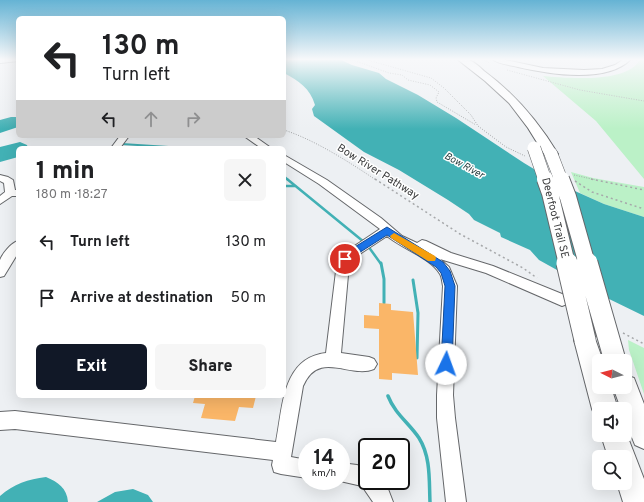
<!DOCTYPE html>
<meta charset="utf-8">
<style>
body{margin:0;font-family:Overpass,sans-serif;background:#f6f6f6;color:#202124;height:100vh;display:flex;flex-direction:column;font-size:15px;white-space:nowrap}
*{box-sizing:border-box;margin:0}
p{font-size:13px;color:#757577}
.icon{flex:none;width:22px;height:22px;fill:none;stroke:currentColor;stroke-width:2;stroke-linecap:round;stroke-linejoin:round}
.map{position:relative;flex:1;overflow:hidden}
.panel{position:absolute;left:16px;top:146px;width:270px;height:252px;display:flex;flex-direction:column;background:#fff;border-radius:6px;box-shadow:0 4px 16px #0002}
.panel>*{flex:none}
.guide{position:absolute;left:16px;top:16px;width:270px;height:122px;border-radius:6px;box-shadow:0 4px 16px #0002;background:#fff;color:#202124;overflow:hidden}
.needle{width:26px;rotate:276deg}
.fabs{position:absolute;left:592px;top:354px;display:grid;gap:8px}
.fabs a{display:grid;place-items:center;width:40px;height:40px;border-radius:6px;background:#fff;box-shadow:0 4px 16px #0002;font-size:20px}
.speed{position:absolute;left:298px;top:438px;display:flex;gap:8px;font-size:20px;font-weight:700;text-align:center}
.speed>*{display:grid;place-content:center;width:52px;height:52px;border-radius:50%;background:#fff;box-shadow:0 4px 16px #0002;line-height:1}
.speed small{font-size:10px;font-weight:400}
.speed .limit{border:2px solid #111;border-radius:6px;background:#fff;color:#111}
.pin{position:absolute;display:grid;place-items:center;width:34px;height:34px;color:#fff;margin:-17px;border:2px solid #fff;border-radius:50%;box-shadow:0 1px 4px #0007}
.me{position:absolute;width:44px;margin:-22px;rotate:3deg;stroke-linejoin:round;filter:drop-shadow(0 0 3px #0008)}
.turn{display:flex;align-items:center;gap:14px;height:84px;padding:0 20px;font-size:18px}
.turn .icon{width:52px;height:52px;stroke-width:2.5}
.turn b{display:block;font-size:28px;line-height:34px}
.lanes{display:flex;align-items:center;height:38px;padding:0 20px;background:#0003;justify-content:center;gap:20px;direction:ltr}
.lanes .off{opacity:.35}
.round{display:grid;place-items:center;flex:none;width:42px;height:42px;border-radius:6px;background:#f6f6f6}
.summary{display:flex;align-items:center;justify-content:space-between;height:68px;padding:0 20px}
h1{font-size:24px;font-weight:800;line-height:30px}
.action{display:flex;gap:8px;margin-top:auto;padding:8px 20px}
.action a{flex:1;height:46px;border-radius:6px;background:#111827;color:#fff;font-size:16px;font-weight:800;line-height:46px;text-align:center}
.action a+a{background:#f6f6f6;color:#202124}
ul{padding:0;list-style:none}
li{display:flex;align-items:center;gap:12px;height:56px;padding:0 20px}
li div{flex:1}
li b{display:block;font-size:15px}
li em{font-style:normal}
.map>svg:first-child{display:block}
.green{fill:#bbf1c7}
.water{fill:#42b1b5}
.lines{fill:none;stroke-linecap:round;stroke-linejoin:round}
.stream-far3{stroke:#42b1b5;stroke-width:2}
.stream-far2{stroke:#42b1b5;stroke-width:2.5}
.stream-far1{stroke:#42b1b5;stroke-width:3}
.stream{stroke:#42b1b5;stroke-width:3.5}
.building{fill:#fab668}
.minor-casing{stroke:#65676a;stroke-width:2}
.highway-casing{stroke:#65676a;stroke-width:2}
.path-far1{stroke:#a6a8aa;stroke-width:1;stroke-dasharray:1 1.5;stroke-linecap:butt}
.path{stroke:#a6a8aa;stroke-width:1.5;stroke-dasharray:2 3;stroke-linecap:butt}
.minor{fill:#fff;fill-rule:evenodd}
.highway{fill:#fff;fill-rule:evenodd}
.highway-bridge-far2-casing{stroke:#65676a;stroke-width:14;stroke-linecap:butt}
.highway-bridge-far1-casing{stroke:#65676a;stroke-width:18;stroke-linecap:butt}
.highway-bridge-casing{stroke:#65676a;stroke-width:23;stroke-linecap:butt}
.highway-bridge-far2{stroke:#fff;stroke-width:13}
.highway-bridge-far1{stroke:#fff;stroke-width:16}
.highway-bridge{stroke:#fff;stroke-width:21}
.route{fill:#1a73e8;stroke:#114b97}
.slow{fill:#f59e0b}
.labels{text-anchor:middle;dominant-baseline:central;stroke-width:3;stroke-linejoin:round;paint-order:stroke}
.far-water-label{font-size:10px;font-style:italic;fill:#243c3d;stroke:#fff}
.street-label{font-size:11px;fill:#3c3d3e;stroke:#fff}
</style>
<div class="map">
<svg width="644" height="502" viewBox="0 0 644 502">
<rect width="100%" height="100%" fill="#edf0f3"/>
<!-- green -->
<path class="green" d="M640,59H644V179L596,121L543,76C566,78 629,84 640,59Z
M571,172L593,178L644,187V217L604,204L580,193Z
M628,340L644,348V394L629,350Z"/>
<!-- water -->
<path class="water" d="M284,59H339L352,65L379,73L386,79L418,95L456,118L524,163L557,183L604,204L644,217V316L566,278L557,270L539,260L530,250L501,237L500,233L474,220L469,214L448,200L399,170L364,152L314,116L312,109L315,105C310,88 299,81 284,73Z
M11,117H18V127L0,133V120Z
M20,142L27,145L28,148H18V157L0,162V147Z
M46,477C58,482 67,488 68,502H0V496C14,484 28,479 46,477Z
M133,489L148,495L153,502H97L115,492Z"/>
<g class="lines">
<!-- stream-far3 -->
<path class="stream-far3" d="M122,144L184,148
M284,176L288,180"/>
<!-- stream-far2 -->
<path class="stream-far2" d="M287,179L364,242
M284,186H295
M368,246L381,264"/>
<!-- stream-far1 -->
<path class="stream-far1" d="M381,263L384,279V303
M413,280L418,313L417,358"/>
<!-- stream -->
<path class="stream" d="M388,396C395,414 409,423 419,438C431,457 429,481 430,502"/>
</g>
<!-- building -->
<path class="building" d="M379,303L391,304V310L413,312L418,375L392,373V380L379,379V329L364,328V315L379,316Z
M195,396H256L253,408L239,407L235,421L201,418L205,404L193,403Z"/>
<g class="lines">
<defs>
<path id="minor" d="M0,59H18V61L0,63Z
M492,59H501L543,68L584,70L602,69L615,65L624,59H631C607,84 548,74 518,67C510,65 498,64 492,59Z
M120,136H129L120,148H111Z
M244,136H254L271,148H261Z
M284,155L327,180L381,218L402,236L417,243L422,240L426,241L451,253L493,266L567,296L569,300L567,304L562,306L486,273L440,259L449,267L457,286L453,395L455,418L466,502H446L437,418V395L443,286C442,282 442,277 440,274C431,258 401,248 387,236L352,259L349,264L341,353L369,357L374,359L377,364L374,369C350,379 319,349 303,386L291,457L307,460V478L281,474L274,472L272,465L273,460L15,429L0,430V412L15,411L276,442C283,407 282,358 326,353L337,263L344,253L380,229L319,184L284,162Z
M0,175L8,177L13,180L15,190H18V196H12L0,204V196L5,192L4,183L0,181Z
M18,241V253L4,276L0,277C0,272 0,265 0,260C3,253 11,243 18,241Z
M341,463L357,465L367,469V481H382L388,489L393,502H373L362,486L340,481Z"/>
<path id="highway" d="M457,59C460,59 464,58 466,59C472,60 480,67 484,71C515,94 538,121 558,154L556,157H546L528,128L509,103L485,81Z
M585,330L593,333L603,361H599V387H611L618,409H599V419L596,418L592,409L574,340L577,333Z
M625,375L634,378L644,404V449L635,445L625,420V409H621L613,387H625Z
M625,430L644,479V502H623L617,483H625V457H608L601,435H625Z"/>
</defs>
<!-- minor casing -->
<use href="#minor" class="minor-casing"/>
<!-- highway casing -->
<use href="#highway" class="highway-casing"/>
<!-- path-far1 -->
<path class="path-far1" d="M350,59L389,73L402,75L408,80L430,85L439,92L436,98L437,102L476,125
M364,59L431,78L444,88L471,115L478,126L506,147L525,156
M481,59L490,63
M507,70L580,90L644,101
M284,130C315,140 349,162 376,180
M574,175L596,180"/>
<!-- path -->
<path class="path" d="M375,179L460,234L523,268L537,278
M591,179L644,190
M575,181L592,192L644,209
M623,333L644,344"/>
<!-- minor -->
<use href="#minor" class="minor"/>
<!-- highway -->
<use href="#highway" class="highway"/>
<defs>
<path id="highway-bridge-far2" d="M534,148L545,180
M551,154L561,180"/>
<path id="highway-bridge-far1" d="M545,179L550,193L567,264
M561,179L568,197L587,264"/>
<path id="highway-bridge" d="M567,263L585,340
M587,263L614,357"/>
</defs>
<!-- highway-bridge-far2 casing -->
<use href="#highway-bridge-far2" class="highway-bridge-far2-casing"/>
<!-- highway-bridge-far1 casing -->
<use href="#highway-bridge-far1" class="highway-bridge-far1-casing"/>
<!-- highway-bridge casing -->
<use href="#highway-bridge" class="highway-bridge-casing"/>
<!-- highway-bridge-far2 -->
<use href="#highway-bridge-far2" class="highway-bridge-far2"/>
<!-- highway-bridge-far1 -->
<use href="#highway-bridge-far1" class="highway-bridge-far1"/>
<!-- highway-bridge -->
<use href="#highway-bridge" class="highway-bridge"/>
</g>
<!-- sky -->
<linearGradient id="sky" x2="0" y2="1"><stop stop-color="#65b3d4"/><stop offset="0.46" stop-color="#f7f8fa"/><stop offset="1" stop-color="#f7f8fa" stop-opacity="0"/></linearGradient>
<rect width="644" height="129" fill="url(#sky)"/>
<!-- route -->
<path class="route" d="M387,227L443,262L450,271L455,286L452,364L451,368L446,370L442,368L441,364L445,286L441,273L436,267L387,235L351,258L345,263L340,259L345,253Z"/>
<!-- slow -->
<path class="slow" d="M394,233L435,256L436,258L435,261H428L391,238L390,236Z"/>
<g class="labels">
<!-- far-water labels -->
<g class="far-water-label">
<text transform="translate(464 166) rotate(29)">Bow River</text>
</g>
<!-- street labels -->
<g class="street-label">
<text transform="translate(378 172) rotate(32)">Bow River Pathway</text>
<text transform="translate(555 218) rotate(76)">Deerfoot Trail SE</text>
</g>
</g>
</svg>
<div class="fabs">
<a><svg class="needle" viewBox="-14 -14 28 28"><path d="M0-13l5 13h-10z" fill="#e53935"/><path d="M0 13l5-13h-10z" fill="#757577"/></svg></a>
<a><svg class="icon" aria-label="sound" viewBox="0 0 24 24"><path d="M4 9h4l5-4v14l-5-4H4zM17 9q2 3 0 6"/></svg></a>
<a><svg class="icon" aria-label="search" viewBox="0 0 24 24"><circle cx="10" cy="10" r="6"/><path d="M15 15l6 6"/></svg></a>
</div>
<div class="speed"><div>14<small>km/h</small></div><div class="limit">20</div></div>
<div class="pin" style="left:345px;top:259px;background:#d93025"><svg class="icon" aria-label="arrive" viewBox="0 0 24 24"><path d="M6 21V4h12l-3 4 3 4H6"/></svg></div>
<svg class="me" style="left:446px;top:364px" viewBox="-20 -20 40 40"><circle r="19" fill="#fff"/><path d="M0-13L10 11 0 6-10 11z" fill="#1a73e8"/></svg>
<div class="guide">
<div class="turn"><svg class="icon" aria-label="left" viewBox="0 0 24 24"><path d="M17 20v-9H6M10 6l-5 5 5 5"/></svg><div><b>130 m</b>Turn left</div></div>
<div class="lanes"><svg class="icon" aria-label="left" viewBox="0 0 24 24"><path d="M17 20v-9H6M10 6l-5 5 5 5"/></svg><svg class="icon off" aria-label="ahead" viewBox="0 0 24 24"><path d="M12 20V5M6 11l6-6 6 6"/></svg><svg class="icon off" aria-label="right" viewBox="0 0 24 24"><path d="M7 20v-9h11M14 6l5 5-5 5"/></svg></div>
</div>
<section class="panel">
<div class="summary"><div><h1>1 min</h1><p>180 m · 18:27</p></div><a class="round"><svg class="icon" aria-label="close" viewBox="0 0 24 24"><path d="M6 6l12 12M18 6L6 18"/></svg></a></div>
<ul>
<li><svg class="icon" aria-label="left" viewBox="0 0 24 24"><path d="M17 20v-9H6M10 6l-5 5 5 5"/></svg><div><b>Turn left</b></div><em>130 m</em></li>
<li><svg class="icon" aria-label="arrive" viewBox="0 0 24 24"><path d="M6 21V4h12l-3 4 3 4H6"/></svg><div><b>Arrive at destination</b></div><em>50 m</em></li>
</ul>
<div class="action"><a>Exit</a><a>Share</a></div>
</section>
</div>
